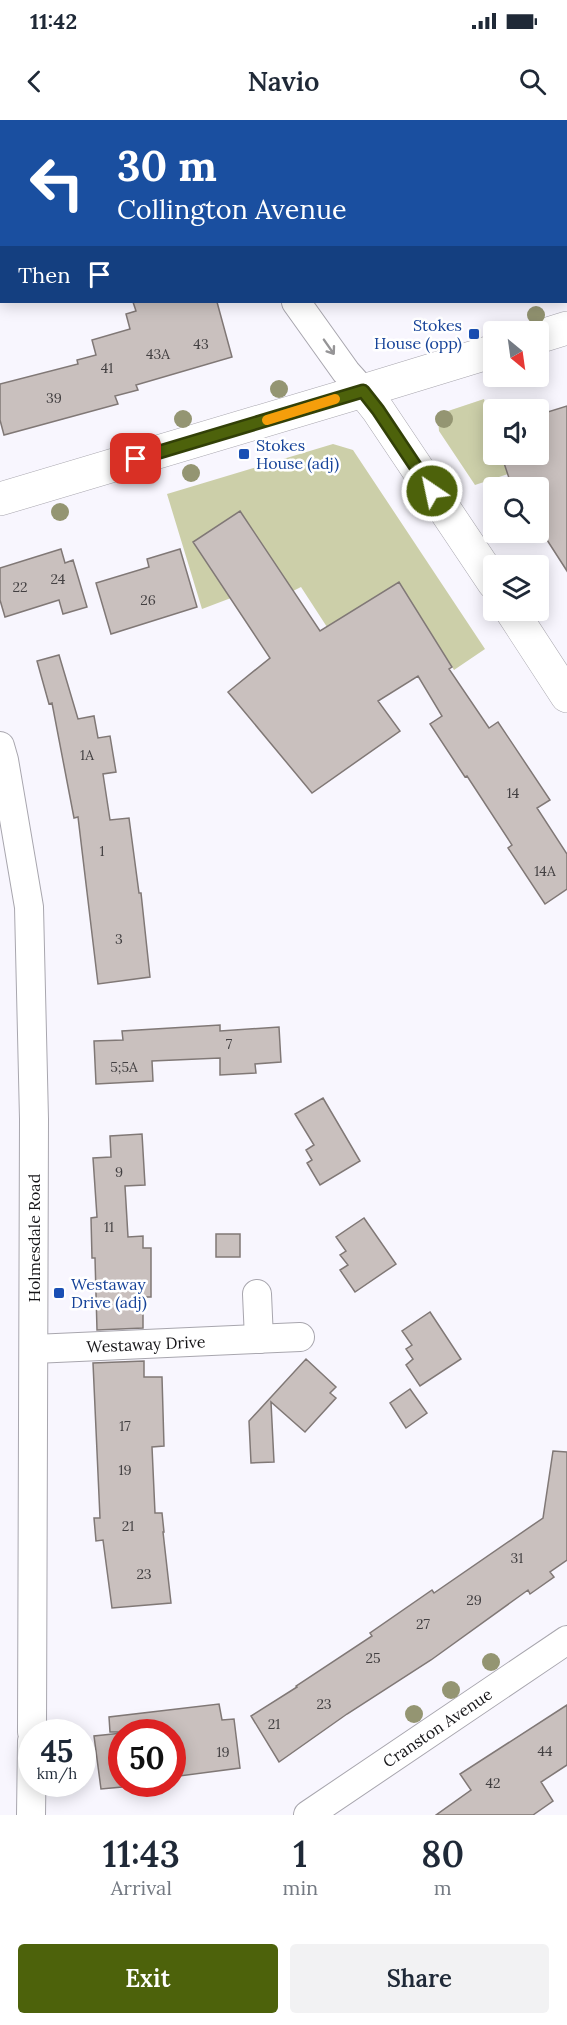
<!DOCTYPE html>
<style>
body{margin:0;font-family:Lora,serif;background:#f2f2f3;color:#1f2937;height:100vh;display:flex;flex-direction:column;font-size:22px;white-space:nowrap}
*{box-sizing:border-box;margin:0}
p{font-size:20px;color:#747a83}
.icon{flex:none;width:33px;height:33px;fill:none;stroke:currentColor;stroke-width:2;stroke-linecap:round;stroke-linejoin:round}
.map{position:relative;height:1695px;overflow:hidden}
.side{display:flex;flex-direction:column;background:#fff;flex:1}
.side>*{flex:none}
.banner{position:absolute;left:0px;top:0px;width:567px;height:183px;box-shadow:0 3px 15px #0003;background:#1a4fa0;color:#fff;overflow:hidden}
.needle{width:39px;rotate:151deg}
.fabs{position:absolute;left:483px;top:201px;display:grid;gap:12px}
.fabs a{display:grid;place-items:center;width:66px;height:66px;border-radius:6px;background:#fff;box-shadow:0 3px 15px #0003;font-size:30px}
.speed{position:absolute;left:18px;top:1599px;display:flex;gap:12px;font-size:30px;font-weight:700;text-align:center}
.speed>*{display:grid;place-content:center;width:78px;height:78px;border-radius:50%;background:#fff;box-shadow:0 3px 15px #0003;line-height:1}
.speed small{font-size:15px;font-weight:400}
.speed .limit{border:9px solid #d22;background:#fff;color:#111}
.pin{position:absolute;display:grid;place-items:center;width:51px;height:51px;color:#fff;margin:-26px;border-radius:12px;box-shadow:0 3px 9px #0006}
.me{position:absolute;width:66px;margin:-33px;rotate:326deg;stroke-linejoin:round;filter:drop-shadow(0 0 4px #0008)}
.turn{display:flex;align-items:center;gap:21px;height:126px;padding:0 18px;font-size:27px}
.turn .icon{width:78px;height:78px;stroke-width:2.5}
.turn b{display:block;font-size:42px;line-height:51px}
.then{display:flex;align-items:center;height:57px;padding:0 18px;background:#0003;gap:12px;font-size:22px}
.eta{display:flex;justify-content:space-evenly;align-items:center;height:102px;text-align:center}
.eta b{font-size:36px;font-weight:600;line-height:42px}
.primary-button{display:flex;gap:12px;margin-top:auto;padding:12px 18px}
.primary-button a{flex:1;height:69px;border-radius:6px;background:#4d620b;color:#fff;font-size:24px;font-weight:600;line-height:69px;text-align:center}
.primary-button a+a{background:#f2f2f3;color:#1f2937}
.status{display:flex;justify-content:space-between;align-items:center;height:42px;padding:0 30px;background:#fff;direction:ltr}
.status svg{height:16px;fill:currentColor}
header{display:flex;justify-content:space-between;align-items:center;height:78px;padding:0 18px;background:#fff;font-size:27px;font-weight:600}
.map>svg:first-child{display:block}
.green{fill:#cccfa9}
.building{fill:#c9c0be;stroke:#807876;stroke-width:1.5}
.lines{fill:none;stroke-linecap:round;stroke-linejoin:round}
.minor-casing{stroke:#a8a6ae;stroke-width:30}
.tertiary-casing{stroke:#a8a6ae;stroke-width:34}
.secondary-casing{stroke:#a8a6ae;stroke-width:34}
.minor{stroke:#fff;stroke-width:28}
.tertiary{stroke:#fff;stroke-width:33}
.secondary{stroke:#fff;stroke-width:33}
.tree{fill:#949572}
.oneway{stroke:#969597}
.route-casing{stroke:#324007;stroke-width:15}
.route{stroke:#4d620b;stroke-width:10}
.slow{stroke:#f59e0b;stroke-width:10}
.transit-dot{fill:#1a4fb4;stroke:#fff;stroke-width:2}
.labels{text-anchor:middle;dominant-baseline:central;stroke-width:5;stroke-linejoin:round;paint-order:stroke}
.number-label{font-size:14px;fill:#423f41}
.transit-label{font-size:16px;fill:#164399;stroke:#fff;text-anchor:start}
.street-label{font-size:16px;fill:#151417;stroke:#fff}
</style>
<div class="status"><b>11:42</b><svg viewBox="0 0 49 12"><path d="M0 12V9h3v3zM5 12V6h3v6zM10 12V3h3v9zM15 12V0h3v12zM26 1h20v11H26zM47 4h2v5h-2z"/></svg></div>
<header><svg class="icon" aria-label="back" viewBox="0 0 24 24"><path d="M15 5l-7 7 7 7"/></svg>Navio<svg class="icon" aria-label="search" viewBox="0 0 24 24"><circle cx="10" cy="10" r="6"/><path d="M15 15l6 6"/></svg></header>
<div class="map">
<svg width="567" height="1695" viewBox="0 0 567 1695">
<rect width="100%" height="100%" fill="#f8f6fe"/>
<!-- green -->
<path class="green" d="M484,279L493,310L494,334L501,335L508,354L475,365L439,311L438,299L442,293Z
M333,324L353,330L485,529L454,550L399,462L327,507L301,467L293,471L240,391L193,422L231,478L202,489L167,374Z"/>
<!-- building -->
<path class="building" d="M133,182H217L232,237L136,265L138,270L115,276L118,284L4,315L0,300V264L78,244L77,240L96,235L92,220L130,209L126,194L136,191Z
M567,286V451L538,406V368H514L510,361L501,334H538V295Z
M240,391L320,511L399,462L452,547L449,549L489,608L498,602L550,680L537,688L567,734V769L545,784L508,728L512,725L467,656L465,657L430,604L442,596L418,556L378,581L400,611L312,673L228,572L270,538L193,422Z
M61,429L65,443L73,440L87,487L63,494L59,480L5,497L0,480V448Z
M180,429L197,487L111,514L96,463L149,447L147,439Z
M59,535L78,599L94,596L98,618L110,616L116,652L103,654L110,700L129,698L139,773H141L150,857L98,864L78,697L74,698L52,583L49,584L37,541Z
M220,905V911L279,907L281,942L255,944L256,953L220,955V938L152,941L153,961L96,964L94,921L123,920L122,911Z
M323,978L360,1041L320,1065L307,1043L312,1040L306,1030L314,1025L295,994Z
M142,1014L145,1065L125,1066L128,1117L143,1116V1128H151V1177H143V1208L97,1210L95,1138H92L91,1098L97,1097L93,1038L111,1037L110,1016Z
M364,1098L396,1144L355,1172L340,1150L348,1145L340,1135L346,1131L336,1117Z
M216,1114H240V1137H216Z
M430,1192L461,1239L420,1266L406,1245L413,1239L406,1229L412,1225L402,1211Z
M306,1239L336,1267L330,1273L336,1278L305,1312L271,1282L274,1342L251,1343L249,1301Z
M144,1241V1257H162L164,1326L152,1327L155,1393H162L164,1412H163L171,1483L112,1488L103,1420L96,1421L94,1398H100L93,1243Z
M410,1269L427,1293L406,1308L390,1283Z
M553,1331L567,1332V1440L550,1452L554,1457L530,1474L528,1470L431,1540L347,1594L279,1642L251,1596L297,1567L296,1566L372,1516L370,1513L432,1470L434,1473L543,1398Z
M219,1584L222,1600L234,1599L240,1648L172,1657V1612H110L109,1597Z
M567,1585V1645L541,1662L553,1681L533,1695H436L471,1670L460,1654Z
M122,1613V1667L101,1669L94,1616Z"/>
<g class="lines">
<defs>
<g id="minor">
<path d="M168,0L169,2"/>
<path d="M313,2L315,0"/>
<path d="M566,35L567,34"/>
<path d="M296,182L346,252L363,271"/>
<path d="M0,626L4,640L29,787L34,999L32,1612"/>
<path d="M257,1174L259,1219"/>
<path id="s1" d="M34,1229L300,1217"/>
<path d="M31,1695L32,1621"/>
<path id="s2" d="M308,1695L567,1520"/>
</g>
<path id="tertiary" d="M538,217L567,208
M363,271L494,231"/>
<path id="secondary" d="M0,379L363,271L378,290L494,463
M511,490L567,576"/>
</defs>
<!-- minor casing -->
<use href="#minor" class="minor-casing"/>
<!-- tertiary casing -->
<use href="#tertiary" class="tertiary-casing"/>
<!-- secondary casing -->
<use href="#secondary" class="secondary-casing"/>
<!-- minor -->
<use href="#minor" class="minor"/>
<!-- tertiary -->
<use href="#tertiary" class="tertiary"/>
<!-- secondary -->
<use href="#secondary" class="secondary"/>
</g>
<!-- trees -->
<g class="tree">
<circle cx="536" cy="195" r="9"/>
<circle cx="279" cy="269" r="9"/>
<circle cx="183" cy="299" r="9"/>
<circle cx="444" cy="299" r="9"/>
<circle cx="191" cy="353" r="9"/>
<circle cx="60" cy="392" r="9"/>
<circle cx="491" cy="1542" r="9"/>
<circle cx="451" cy="1570" r="9"/>
<circle cx="414" cy="1594" r="9"/>
</g>
<!-- one-way arrows -->
<defs><path id="oneway-shaft" d="M-6 0H5M1.5-3L5.5 0L1.5 3" fill="none" stroke-width="1.6" stroke-linecap="round" stroke-linejoin="round" transform="scale(1.5)"/></defs>
<use class="oneway" href="#oneway-shaft" transform="translate(329 227) rotate(55)"/>
<g class="lines">
<defs>
<path id="route" d="M136,339L363,271L378,290L432,371"/>
</defs>
<!-- route casing -->
<use href="#route" class="route-casing"/>
<!-- route -->
<use href="#route" class="route"/>
<!-- slow -->
<path class="slow" d="M267,300L335,279"/>
</g>
<!-- markers -->
<g class="transit-dot">
<rect x="468" y="208" width="12" height="12" rx="3"/>
<rect x="238" y="328" width="12" height="12" rx="3"/>
<rect x="53" y="1167" width="12" height="12" rx="3"/>
</g>
<g class="labels">
<!-- number labels -->
<g class="number-label">
<text x="201" y="224">43</text>
<text x="158" y="234">43A</text>
<text x="107" y="248">41</text>
<text x="54" y="278">39</text>
<text x="58" y="459">24</text>
<text x="20" y="467">22</text>
<text x="148" y="480">26</text>
<text x="87" y="635">1A</text>
<text x="513" y="673">14</text>
<text x="102" y="731">1</text>
<text x="545" y="751">14A</text>
<text x="119" y="819">3</text>
<text x="229" y="924">7</text>
<text x="124" y="947">5;5A</text>
<text x="119" y="1052">9</text>
<text x="109" y="1107">11</text>
<text x="125" y="1306">17</text>
<text x="125" y="1350">19</text>
<text x="128" y="1406">21</text>
<text x="517" y="1438">31</text>
<text x="144" y="1454">23</text>
<text x="474" y="1480">29</text>
<text x="423" y="1504">27</text>
<text x="373" y="1538">25</text>
<text x="324" y="1584">23</text>
<text x="274" y="1604">21</text>
<text x="545" y="1631">44</text>
<text x="223" y="1632">19</text>
<text x="493" y="1663">42</text>
</g>
<!-- transit labels -->
<g class="transit-label">
<text x="462" y="205" text-anchor="end">Stokes<tspan x="462" dy="18">House (opp)</tspan></text>
<text x="256" y="325">Stokes<tspan x="256" dy="18">House (adj)</tspan></text>
<text x="71" y="1164">Westaway<tspan x="71" dy="18">Drive (adj)</tspan></text>
</g>
<!-- street labels -->
<g class="street-label">
<text transform="translate(34 1118) rotate(-90)">Holmesdale Road</text>
<text stroke="none"><textPath href="#s1" startOffset="112">Westaway Drive</textPath></text>
<text stroke="none"><textPath href="#s2" startOffset="156">Cranston Avenue</textPath></text>
</g>
</g>
</svg>
<div class="fabs">
<a><svg class="needle" viewBox="-14 -14 28 28"><path d="M0-13l5 13h-10z" fill="#e53935"/><path d="M0 13l5-13h-10z" fill="#747a83"/></svg></a>
<a><svg class="icon" aria-label="sound" viewBox="0 0 24 24"><path d="M4 9h4l5-4v14l-5-4H4zM17 9q2 3 0 6"/></svg></a>
<a><svg class="icon" aria-label="search" viewBox="0 0 24 24"><circle cx="10" cy="10" r="6"/><path d="M15 15l6 6"/></svg></a>
<a><svg class="icon" aria-label="layers" viewBox="0 0 24 24"><path d="M12 4l9 5-9 5-9-5zM3 14l9 5 9-5"/></svg></a>
</div>
<div class="speed"><div>45<small>km/h</small></div><div class="limit">50</div></div>
<div class="pin" style="left:136px;top:339px;background:#d93025"><svg class="icon" aria-label="arrive" viewBox="0 0 24 24"><path d="M6 21V4h12l-3 4 3 4H6"/></svg></div>
<svg class="me" style="left:432px;top:371px" viewBox="-20 -20 40 40"><circle r="17" fill="#4d620b" stroke="#fff" stroke-width="3"/><path d="M0-11L8 9 0 5-8 9z" fill="#fff"/></svg>
<div class="banner">
<div class="turn"><svg class="icon" aria-label="left" viewBox="0 0 24 24"><path d="M17 20v-9H6M10 6l-5 5 5 5"/></svg><div><b>30 m</b>Collington Avenue</div></div>
<div class="then">Then<svg class="icon" aria-label="arrive" viewBox="0 0 24 24"><path d="M6 21V4h12l-3 4 3 4H6"/></svg></div>
</div>
</div>
<section class="side">
<div class="eta">
<div><b>11:43</b><p>Arrival</p></div>
<div><b>1</b><p>min</p></div>
<div><b>80</b><p>m</p></div>
</div>
<div class="primary-button"><a>Exit</a><a>Share</a></div>
</section>
